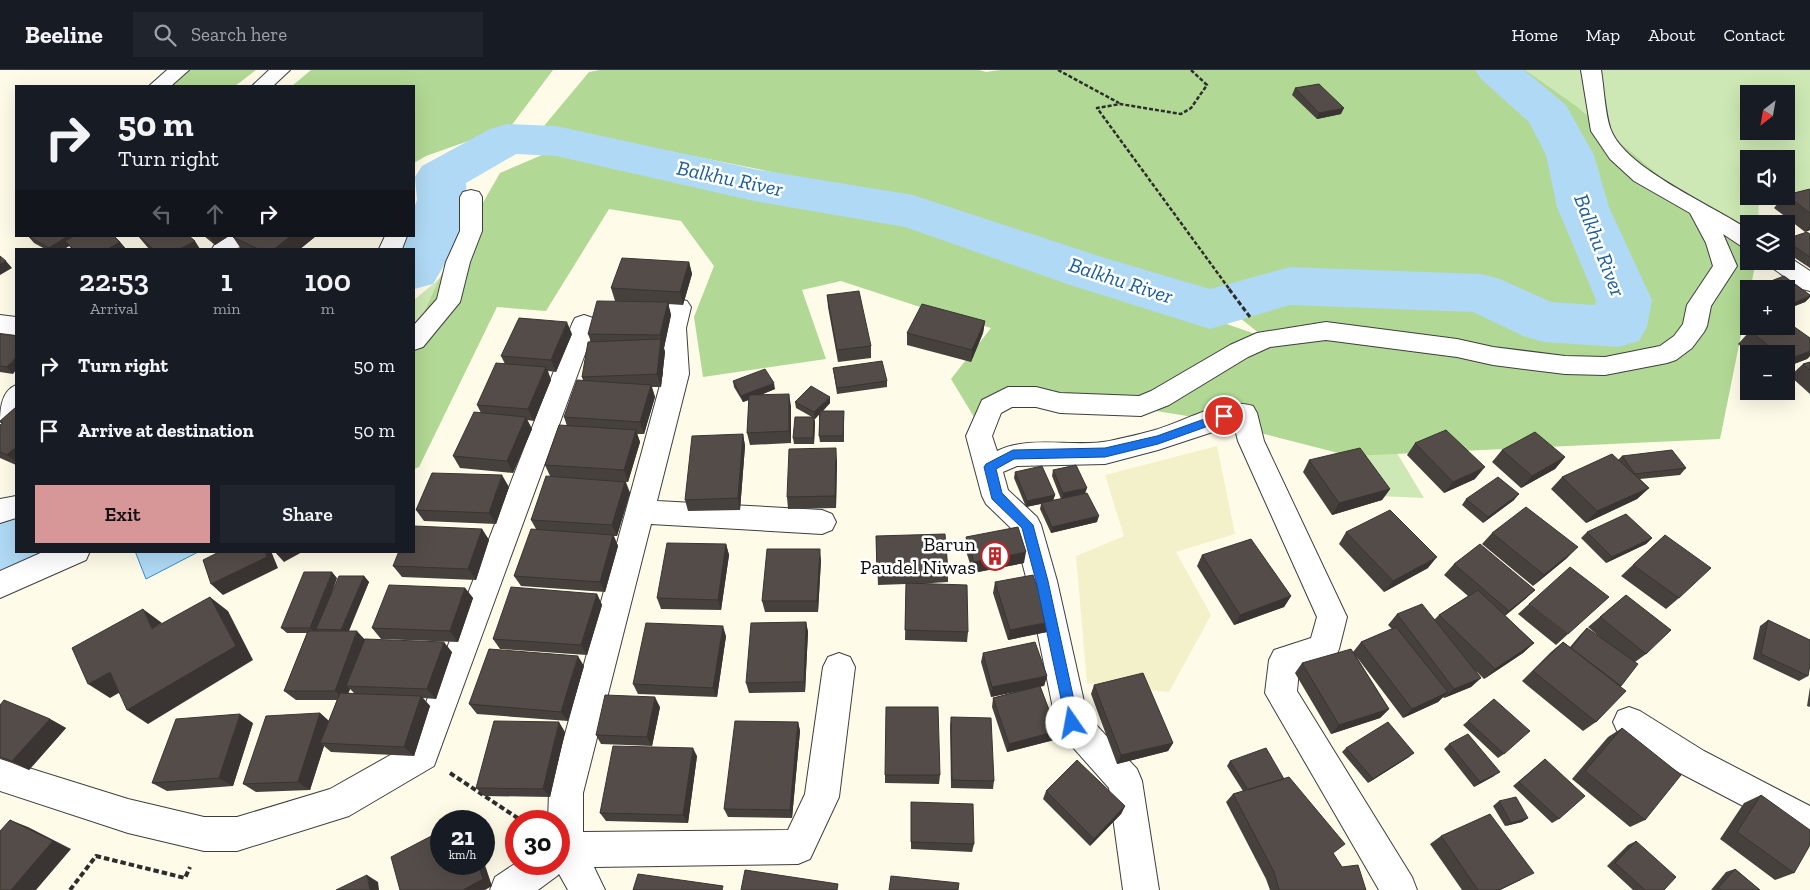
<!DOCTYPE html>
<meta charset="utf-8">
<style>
body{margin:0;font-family:"Zilla Slab",serif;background:#20242c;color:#f1f3f6;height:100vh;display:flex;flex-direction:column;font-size:19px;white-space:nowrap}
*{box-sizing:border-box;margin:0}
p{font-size:16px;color:#9ea1a6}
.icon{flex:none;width:28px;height:28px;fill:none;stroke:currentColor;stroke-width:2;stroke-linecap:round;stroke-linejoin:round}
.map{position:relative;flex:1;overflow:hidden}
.sheet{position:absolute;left:15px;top:178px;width:400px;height:305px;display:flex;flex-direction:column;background:#171b24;border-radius:0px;box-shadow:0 5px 20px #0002}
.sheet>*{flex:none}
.top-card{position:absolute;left:15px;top:15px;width:400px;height:152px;border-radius:0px;box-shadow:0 5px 20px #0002;background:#171b24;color:#f1f3f6;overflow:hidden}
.needle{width:32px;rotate:211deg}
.buttons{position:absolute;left:1740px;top:15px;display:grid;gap:10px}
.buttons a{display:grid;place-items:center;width:55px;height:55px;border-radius:0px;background:#171b24;box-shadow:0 5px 20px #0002;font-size:25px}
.speed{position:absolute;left:430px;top:740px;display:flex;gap:10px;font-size:25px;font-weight:700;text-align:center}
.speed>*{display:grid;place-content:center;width:65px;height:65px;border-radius:50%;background:#171b24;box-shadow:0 5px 20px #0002;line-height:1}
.speed small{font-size:12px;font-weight:400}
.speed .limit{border:8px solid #d22;background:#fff;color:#111}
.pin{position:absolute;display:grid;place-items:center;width:42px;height:42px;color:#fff;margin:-21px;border:2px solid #fff;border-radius:50%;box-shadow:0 1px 5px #0007}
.me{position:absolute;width:55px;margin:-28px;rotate:348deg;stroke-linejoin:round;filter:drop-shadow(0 0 4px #0008)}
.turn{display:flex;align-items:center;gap:18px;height:105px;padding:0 20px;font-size:22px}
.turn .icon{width:65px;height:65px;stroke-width:2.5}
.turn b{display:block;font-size:35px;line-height:42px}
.lanes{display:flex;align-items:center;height:48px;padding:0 20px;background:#0003;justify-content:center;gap:25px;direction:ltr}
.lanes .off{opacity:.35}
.eta{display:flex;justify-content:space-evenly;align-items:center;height:85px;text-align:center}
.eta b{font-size:30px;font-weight:600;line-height:35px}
.action{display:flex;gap:10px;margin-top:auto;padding:10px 20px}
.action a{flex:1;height:58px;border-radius:0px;background:#d79799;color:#111;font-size:20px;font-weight:600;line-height:58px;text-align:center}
.action a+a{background:#20242c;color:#f1f3f6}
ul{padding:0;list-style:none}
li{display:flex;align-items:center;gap:15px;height:65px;padding:0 20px}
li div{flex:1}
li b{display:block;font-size:19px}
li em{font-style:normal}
header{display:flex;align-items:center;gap:30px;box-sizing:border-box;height:70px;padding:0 25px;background:#171b24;border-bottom:1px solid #363941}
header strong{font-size:24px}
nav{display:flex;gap:28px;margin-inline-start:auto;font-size:18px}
.search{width:350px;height:45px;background:#20242c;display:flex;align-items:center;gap:12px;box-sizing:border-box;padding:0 18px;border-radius:0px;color:#9ea1a6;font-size:19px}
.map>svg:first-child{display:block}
.farmland{fill:#f3f1ca}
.green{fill:#cde8b4;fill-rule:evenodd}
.forest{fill:#b1d894}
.water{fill:#afd9f5;stroke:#378ccb}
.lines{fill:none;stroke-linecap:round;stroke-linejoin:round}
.river{fill:#afd9f5;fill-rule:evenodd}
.minor-casing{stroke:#3e3e3e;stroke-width:2}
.path-far2{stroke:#2d2d2d;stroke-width:2.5;stroke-dasharray:4 2;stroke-linecap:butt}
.path-far1{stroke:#2d2d2d;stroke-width:3;stroke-dasharray:5 2.5;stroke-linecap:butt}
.path{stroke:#2d2d2d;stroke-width:4;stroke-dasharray:5.5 3;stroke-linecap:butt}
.minor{fill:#fff;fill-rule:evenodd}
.wall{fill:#47413e;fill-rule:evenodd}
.shaded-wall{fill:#3a3532}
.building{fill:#534c48;stroke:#3a3532}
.route{fill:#1a73e8;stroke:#114b97}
.labels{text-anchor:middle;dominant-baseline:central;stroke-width:5;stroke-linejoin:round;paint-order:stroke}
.poi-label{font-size:20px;fill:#0b0b0b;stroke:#fff;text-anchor:end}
.water-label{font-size:21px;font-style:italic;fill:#175d9a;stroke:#fff}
</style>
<header>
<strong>Beeline</strong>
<div class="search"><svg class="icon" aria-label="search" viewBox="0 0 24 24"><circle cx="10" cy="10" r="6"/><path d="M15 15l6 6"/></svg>Search here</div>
<nav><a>Home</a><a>Map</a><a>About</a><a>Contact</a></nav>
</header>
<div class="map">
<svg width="1810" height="820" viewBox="0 0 1810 820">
<rect width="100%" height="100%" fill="#fffbe9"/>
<!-- farmland -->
<path class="farmland" d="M1217,376L1235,464L1176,482L1211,545L1169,622L1087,613L1076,486L1124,466L1105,405Z"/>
<!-- green -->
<path class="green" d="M1521,0H1810V127H1759L1758,154H1749V181ZM1749,24H1786V61H1749ZM1749,89H1786V126H1749Z
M439,209L414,264V230Z
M1391,373L1424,428L1379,426L1352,390Z"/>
<!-- forest -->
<path class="forest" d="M189,0H256L235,16H170Z
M311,0H553L511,56L426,86L414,93V16H292Z
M600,0H979L986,2L1000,0H1525L1576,36L1749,181V191H1756L1720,369L1350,386L1206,349L1006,317L974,347L951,309L991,258L920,237L841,211L802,220L826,289L703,307L694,247L714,196L681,151L609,139L546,241L497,237L419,397L414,399V264L439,209L500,103L563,76L707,109L920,147L1264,267L1212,226L901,128L544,56L589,2Z"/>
<!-- water -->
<path class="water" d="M135,481H200L146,509Z"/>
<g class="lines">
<!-- river -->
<path class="river" d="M1475,0H1524L1566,35L1594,85L1609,137L1652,230L1647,257L1639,271L1619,277L1543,272L1523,266L1473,242L1290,235L1210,259L1067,214L905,157L754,131L556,86L516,84L466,113C469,149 451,185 433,214L414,219V179H400L404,166H414V138L417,130L415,107L422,96L490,59L507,54L556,56L754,99L913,125L1105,188L1210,219L1290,197L1481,204L1500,209L1551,232L1595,235L1596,230L1557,137L1546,85L1529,52L1481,9Z
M16,445V481H45L40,493L0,505V449Z"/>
<defs>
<path id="minor" d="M167,0H189L171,16H149Z
M269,0H290L273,16H252Z
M1581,0H1601C1604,17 1605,45 1611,60C1626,99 1714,136 1749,160V179L1741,176L1723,164L1737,196L1711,236L1707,256L1704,262L1692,278L1676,290L1667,293L1605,305L1565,304L1493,295L1457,287L1326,270L1270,277L1248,287L1169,335L1141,346L1060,343L1036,337H1012L1001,343L992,366L997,381C1031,364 1077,379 1114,370C1127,367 1141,364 1155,360C1183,352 1225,327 1253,336L1257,343L1264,371L1347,547L1339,579L1335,589L1299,600L1297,621L1412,807L1417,820H1379L1265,623L1269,590L1274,580L1311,568L1317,547L1238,371L1234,355L1158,380L1105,394L1017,396L1003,402L1008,420L1037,447L1041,455L1057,511L1087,645L1137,699L1142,711L1159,820H1123L1109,718L1061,664L1056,653L1027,511L1014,461L986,434L982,426L966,366L982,330L1008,317H1036L1060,323L1139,326L1151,321L1230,275L1257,263L1326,252L1457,269L1493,277L1565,286L1605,287L1660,276L1674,266L1683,254L1687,235L1713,196L1706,173L1690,143L1634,111L1610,89L1591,61Z
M471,120L479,122L482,127V161L470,192L460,232L423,277L414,280V255L437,229L446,192L460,161V127L463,122Z
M226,166H254C244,182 228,179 212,179L215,174Z
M385,166H407L402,179H379Z
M1786,185L1810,201V221L1802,219L1771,197L1768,191H1786Z
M679,229L687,231L691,237L686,258L689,304L657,431L822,440L832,444L836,452L832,460L822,464L651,454L583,723V762L788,760L805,724L823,597L828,587L839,583L850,587L855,597L839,727L810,789L798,794L594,797L605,820H568L559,804L557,806L538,820H490L495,807L516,793L559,794V751H548L549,723L663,304C663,280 658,253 671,231Z
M0,245L16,247V265L0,263Z
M584,245L593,248L596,254L434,696L349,746L237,781H204L128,763L0,721V689L128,729L204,747H237L330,719L410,674L572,254L575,248Z
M16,315C17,333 20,353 0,359C0,341 0,322 16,315Z
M16,426V448L0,453V429Z
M45,481H90L86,490L0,528V501Z
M1629,637L1640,641L1704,681L1810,736V771L1680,703L1618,663L1613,652L1618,641Z"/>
</defs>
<!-- minor casing -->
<use href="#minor" class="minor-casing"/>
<!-- path-far2 -->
<path class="path-far2" d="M1058,0L1119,33
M1191,0L1207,15L1191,38L1181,44L1120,34L1097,38L1230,220"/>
<!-- path-far1 -->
<path class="path-far1" d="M1229,219L1250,247"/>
<!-- path -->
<path class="path" d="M450,703L522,751
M70,820L96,786L185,808L190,797"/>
<!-- minor -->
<use href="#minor" class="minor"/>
</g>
<!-- wall -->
<path class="wall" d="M1295,18L1341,44L1317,49L1292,25Z
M1810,119V160L1805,162L1774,138L1784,126H1786V125Z
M1810,164V198L1786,182V169Z
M28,166L120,172L126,179H72L69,176L64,179H45L34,173Z
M138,166H189L200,179H149Z
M204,166H229L215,175Z
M235,166H316L300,179H241L233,167Z
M689,192L692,204L683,235L668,234L671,245L664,278L665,282L661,317H652L655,327L644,364H637L640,372L628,412H626L630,423L617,466H614L618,476L605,522L521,516L514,506L536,459L531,450L550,406L545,395L567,356L564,347L583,310L582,307L591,272L588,264L628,232L615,231L611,218Z
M1766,213L1810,225V227L1805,232L1787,239H1786V219H1760Z
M827,225L871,276V288L838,292L828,237Z
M985,251L983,263L971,292L907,275V263Z
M1750,261L1810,268V286L1807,289L1786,297V284H1751L1738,274Z
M0,264L13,304L0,302Z
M572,264L556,302L548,301L551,310L534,351L527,350L532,359L513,403L460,398L453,386L481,343L477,335L505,294L501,286Z
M1810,292V324L1790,306L1803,294Z
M833,298L887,311V317L837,324Z
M733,311L775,319L761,325L791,336V373L750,375L747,363L749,330L743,332L734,317Z
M795,332L830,333L823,341L844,347V372H820L819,366V344L815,349L814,348L815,353L814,374H794L793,368L812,347L796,338Z
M16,337V395L0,388V355L2,354L0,352Z
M743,364L745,376L740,440L688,441L685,430Z
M1415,373L1475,409L1444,423L1407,385Z
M1502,380L1565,387L1555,399L1521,418L1492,392Z
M1622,386L1686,398L1680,405L1640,409L1649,418L1637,429L1586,453L1551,419L1562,407L1618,390Z
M837,390L836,438L788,439L787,427Z
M1309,390L1390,419L1382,430L1332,445L1303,402Z
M1053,400L1085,423L1097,452L1051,463L1040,439L1041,434L1026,437L1014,408L1015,402L1055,425L1053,430L1061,429L1052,406Z
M509,417L496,454L424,451L416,440Z
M1466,429L1514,430L1483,453L1462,435Z
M482,459L489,470L476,510L402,507L393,496Z
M1346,462L1428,498L1384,522L1339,474Z
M1587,462L1652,468L1646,474L1606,493L1581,468Z
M1492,463L1567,488L1533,516L1482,474Z
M1665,465L1679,528L1666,539L1621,506Z
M876,466L948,501V512L917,514L968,562L967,572L905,570L906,514L878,515Z
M966,467L1024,493L973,503L965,478Z
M726,474L729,485L721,540L661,539L657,528Z
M1202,485L1291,526L1284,537L1234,555L1197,496Z
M821,490L818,542H765L762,531Z
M1454,494L1535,520L1524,530L1505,546L1534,573L1523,583L1484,609L1476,601L1481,608L1471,617L1444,628L1443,627L1438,632L1403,648L1356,586L1389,639L1380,648L1331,664L1295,603L1302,593L1353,582L1361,572L1392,559L1388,555L1397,544L1435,549L1439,545L1468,526L1444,505Z
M364,506L369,512L348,561L365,569L452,582L436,629L423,628L430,636L414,686L331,682L324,676L310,720L256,722L243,714L320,643L329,651L337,630H296L284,621L307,563H287L281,558L337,508L332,522ZM350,619L354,623H348Z
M995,512L1047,562L1008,570L993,523Z
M465,518L473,528L458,572L381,569L372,558Z
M597,524L602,535L587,585L500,579L493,569Z
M1626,525L1646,584L1635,592L1621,616L1596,652L1583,661L1522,611L1551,582L1563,572L1570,577L1581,564L1587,558L1602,569L1588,557Z
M1529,534L1568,564L1556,575L1518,544Z
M1768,550L1808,606L1799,611L1753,589L1760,556Z
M806,552L808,562L805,622L749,623L746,613Z
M726,566L717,627L638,624L633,614Z
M983,583L1047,606L1044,616H1040L1057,661L1054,670L1007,682L992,637L993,628L1026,619L991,627L981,592Z
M584,596L568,651L477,644L469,634Z
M1094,615L1173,673L1168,681L1117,694L1091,624Z
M1810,617V637L1807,636Z
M1494,629L1504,684L1498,688L1463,655Z
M0,635L50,649L66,658L29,700L0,688Z
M660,637L652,676L601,674L596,665Z
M951,647L994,711L993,719L951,718L950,656Z
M798,652L800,661L792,748L728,747L724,739Z
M253,653L233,716L167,721L152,713Z
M1622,658L1645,750L1630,757L1572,709L1608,667Z
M565,662L550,727L484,726L476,718Z
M1449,674L1494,706L1474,717L1444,679Z
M1346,678L1409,687L1368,713L1342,682Z
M697,686L688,753L606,751L600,743Z
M1545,689L1559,749L1552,753L1513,716L1539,694Z
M1230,691L1284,709L1342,797L1366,820H1270L1266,809L1226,732L1233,724L1243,721L1227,696Z
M885,705H940L939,714L885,713Z
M1046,721L1125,736L1121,744L1090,776L1043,729Z
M1761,725L1794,803L1775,810L1720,769L1744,733Z
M1499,731L1528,748L1522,752L1505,756L1493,736Z
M911,732L974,774L972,782L911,779Z
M1441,766L1521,810L1500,820H1462L1430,774Z
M1636,771L1664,820H1633L1607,796L1628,775Z
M1735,799L1760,820H1711L1726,802Z"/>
<!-- shaded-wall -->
<path class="shaded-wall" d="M1344,38L1341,44L1317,49L1319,43Z
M1810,156V160L1805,162Z
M68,166H82L65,171L69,176L64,179H50L49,178Z
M213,166H229L215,175L210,168Z
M291,166H316L300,179H274Z
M195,171L200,179H180Z
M120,172L126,179H108Z
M6,191L12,198L0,205V194Z
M689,192L692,204L683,235L680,222Z
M1810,226V227L1805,232L1787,239L1794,233Z
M668,232L671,245L664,278L660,265Z
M985,251L983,263L971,292L972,280Z
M567,252L572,264L556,302L551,290Z
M661,269L665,282L661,317L657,304Z
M1810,281V286L1807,289L1786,297V291L1787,290Z
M16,287V300L13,304L7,297Z
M546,297L551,310L534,351L528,339Z
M774,313L775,319L743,332L741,326Z
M651,315L655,327L644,364L640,352Z
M789,324L791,336V373L789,361Z
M830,327V333L815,349L814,342Z
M526,347L532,359L513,403L507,391Z
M814,347L815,353L814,374L813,368Z
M636,360L640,372L628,412L624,400Z
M743,364L745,376L740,440L738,428Z
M16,377V392L7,385Z
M836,378L837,390L836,438L835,426Z
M1565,387L1555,399L1521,418L1532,406Z
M1485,397L1475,409L1444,423L1453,412Z
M502,405L509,417L496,454L489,443Z
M625,412L630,423L617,466L612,455Z
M1087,418L1085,424L1062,429L1063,423Z
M1649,418L1637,429L1586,453L1597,441Z
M1390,419L1382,430L1332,445L1339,433Z
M1519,424L1514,430L1483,453L1488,447Z
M1055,425L1053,431L1026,437L1027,431Z
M1099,446L1097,452L1051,463L1052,457Z
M482,459L489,470L476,510L468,499Z
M613,465L618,476L605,522L600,512Z
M1652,468L1646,474L1606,493L1612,487Z
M726,474L729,485L721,540L718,530Z
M1578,477L1567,488L1533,516L1544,505Z
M820,479L821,490L818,542L817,531Z
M265,481H271L278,498L223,525L211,514Z
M274,481H304L284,492Z
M1026,482L1024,493L973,503L974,492Z
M1437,487L1428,498L1384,522L1393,511Z
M332,502L337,508L317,559H316L317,560L316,563L310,558Z
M364,506L369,512L347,566L341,560Z
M465,518L473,528L458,572L450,561Z
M1535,520L1524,530L1498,551L1509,541Z
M597,524L602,535L587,585L581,575Z
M1291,526L1284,537L1234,555L1240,545Z
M210,527L228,541L253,590L148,654L127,640Z
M143,539L162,553L152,559Z
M806,552L808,562L805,622L804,612Z
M1049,552L1047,562L1008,570L1010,560Z
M723,556L726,566L717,627L713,618Z
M357,561L367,572L346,616L350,619L346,630L335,621Z
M444,572L452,582L436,629L427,619Z
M1534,573L1523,583L1484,609L1495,599Z
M578,586L584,596L568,651L561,642Z
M110,602L131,616L110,628L88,614Z
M1047,606L1044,616L991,627L992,617Z
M1481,608L1471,617L1444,628L1454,619Z
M1448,622L1438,632L1403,648L1412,639Z
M421,626L430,636L414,686L404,677Z
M655,627L660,637L652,676L647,667Z
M1389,639L1380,648L1331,664L1339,655Z
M320,643L331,653L320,673L324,676L310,720L298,712Z
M240,644L253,653L233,716L219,708Z
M50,649L66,658L29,700L12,691Z
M559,652L565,662L550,727L543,719Z
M798,652L800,661L792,748L790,740Z
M1057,661L1054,670L1007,682L1009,674Z
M1173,673L1168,681L1117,694L1121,685Z
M693,678L697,686L688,753L683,745Z
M1414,683L1409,687L1368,713L1373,709Z
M1500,702L1494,706L1474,717L1480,712Z
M1125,736L1121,744L1090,776L1094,769Z
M1528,748L1522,752L1505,756L1511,753Z
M10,750L28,757L71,779L36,820H11Z
M484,792L492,816L485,820H463L478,794H484Z
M367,805L378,812L379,820H370Z"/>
<!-- building -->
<path class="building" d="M1319,14L1344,38L1319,43L1295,18Z
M1810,119V143L1786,125Z
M1807,162L1810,164V187L1786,171V169Z
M28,166H68L49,178Z
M74,166H114L120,172L108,179H73L65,171Z
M139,166H189L195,171L180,179H153Z
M235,166H291L274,179H258L233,167Z
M0,186L6,191L0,194Z
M622,188L689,192L680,222L611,218Z
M1784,206L1810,225V226L1794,233L1786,227V219H1774L1766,213Z
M859,221L871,276L837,280L827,225Z
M597,231L668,232L660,265L588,264Z
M922,234L985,251L972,280L907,263Z
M519,248L567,252L551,290L501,286Z
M1786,251L1810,268V281L1787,290L1786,289V284H1779L1750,261L1763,256H1786Z
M0,264L16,266V287L7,297L0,296Z
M661,269L657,304L582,307L588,272Z
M882,291L887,311L837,318L833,298Z
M1810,292V300L1803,294Z
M496,293L546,297L528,339L477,335Z
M765,299L774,313L741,326L733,311Z
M577,310L651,315L640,352L564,347Z
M811,316L830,327L814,342L795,332Z
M789,324V361L747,363L749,325Z
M16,337V377L7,385L0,382V355L3,353L0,352V351Z
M820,341H844L843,366H819Z
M474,342L526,347L507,391L453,386Z
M795,347H814L813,368H793Z
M559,355L636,360L624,400L545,395Z
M1446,360L1485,397L1453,412L1415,373Z
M1535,362L1565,387L1532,406L1502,380Z
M743,364L738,428L685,430L692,366Z
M836,378L835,426L787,427L789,379Z
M1360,378L1390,419L1339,433L1309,390Z
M1672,380L1686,398L1635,404L1622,386Z
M1612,384L1649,418L1597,441L1562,407Z
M1076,395L1087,418L1063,423L1053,400Z
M1042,396L1055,425L1027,431L1015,402Z
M432,403L502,405L489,443L416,440Z
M546,406L625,412L612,455L531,450Z
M1498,407L1519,424L1488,447L1466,429Z
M1087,423L1099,446L1052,457L1041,433Z
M1526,437L1578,477L1544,505L1492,463Z
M1390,440L1437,487L1393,511L1346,462Z
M1626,444L1652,468L1612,487L1587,462Z
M414,456L482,459L468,499L393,496L399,481H414Z
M1018,457L1026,482L974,492L966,467Z
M531,459L613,465L600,512L514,506Z
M945,464L948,501L877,504L876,466Z
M1665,465L1711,498L1679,528L1633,495Z
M1251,469L1291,526L1240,545L1202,485Z
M667,473L726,474L718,530L657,528Z
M1480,474L1535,520L1509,541L1454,494Z
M767,479H820L817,531H762Z
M221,481H265L267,487L211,514L203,490Z
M1570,497L1609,527L1568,564L1529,534Z
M304,502H332L310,558H281Z
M1033,505L1049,552L1010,560L995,512Z
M339,506H364L341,560L316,559Z
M906,513L967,515L968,562L905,560Z
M389,515L465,518L450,561L372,558Z
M511,517L597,524L581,575L493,569Z
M1478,520L1534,573L1495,599L1439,545Z
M1626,525L1671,560L1646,584L1600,547Z
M210,527L236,576L127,640L110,602L88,614L72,578L143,539L152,559Z
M1422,534L1481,608L1454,619L1397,544Z
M1768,550L1810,570V595L1808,606L1761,584Z
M806,552L804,612L746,613L751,553Z
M646,553L723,556L713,618L633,614Z
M1396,557L1448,622L1412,639L1361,572Z
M1587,558L1638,594L1621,616L1571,578Z
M308,561H357L335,621H284Z
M365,569L444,572L427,619L346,616Z
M1035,572L1047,606L992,617L983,583Z
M1563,572L1626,621L1596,652L1533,601Z
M489,579L578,586L561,642L469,634Z
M1351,579L1389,639L1339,655L1302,593Z
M1143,603L1173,673L1121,685L1094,615Z
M1040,616L1057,661L1009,674L993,628Z
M340,623L421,626L404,677L320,673Z
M605,625L655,627L647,667L596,665Z
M1494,629L1530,661L1504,684L1468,651Z
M4,630L50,649L12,691L0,687V635Z
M886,637H938L940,705H885Z
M320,643L298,712L243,714L266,646Z
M240,644L219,708L152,713L176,649Z
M951,647L991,648L994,711L952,710Z
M494,651L559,652L543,719L476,718Z
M735,651L798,652L790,740L724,739Z
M1388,652L1414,683L1373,709L1346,678Z
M1622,658L1681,705L1645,750L1585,701Z
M1468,664L1500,702L1480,712L1449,674Z
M613,676L693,678L683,745L600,743Z
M1266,678L1284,709L1248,720L1230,691Z
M1545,689L1585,726L1559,749L1519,712Z
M1077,690L1125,736L1094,769L1046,721Z
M1289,707L1345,774L1333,783L1342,797L1358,795L1366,820H1279L1274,802L1233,724Z
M1761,725L1810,760V775L1794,803L1737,762Z
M1516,727L1528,748L1511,753L1499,731Z
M911,732L973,734L974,774L911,772Z
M1490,744L1534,803L1499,820H1478L1441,766Z
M10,750L53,771L11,820H0V761Z
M441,761V794H478L483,809L463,820H400L391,787Z
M1636,771L1676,807L1664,820H1645L1615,793Z
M1735,799L1760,820H1721L1718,818Z
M745,800L838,814L837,820H741Z
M638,804L723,816L722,820H633Z
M367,805L370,820H336Z
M891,806L959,813L958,820H889Z"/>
<!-- route -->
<path class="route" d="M1224,342L1229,346L1228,349L1158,374L1105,387L1014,389L996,399L1002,423L1033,455L1048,511L1079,653L1077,657L1072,659L1067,657L1036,511L1022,458L992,429L984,397L986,394L1013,380L1105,378L1157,366Z"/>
<!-- icons -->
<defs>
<symbol id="building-ring" viewBox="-11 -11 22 22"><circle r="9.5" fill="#fff" stroke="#b82628" stroke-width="1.5"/><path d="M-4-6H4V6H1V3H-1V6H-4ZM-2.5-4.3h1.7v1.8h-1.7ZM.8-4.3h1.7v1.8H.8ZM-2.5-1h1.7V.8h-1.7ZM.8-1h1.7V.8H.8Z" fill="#b82628"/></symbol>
</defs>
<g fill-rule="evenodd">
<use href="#building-ring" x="979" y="470" width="32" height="32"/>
</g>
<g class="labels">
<!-- poi labels -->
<g class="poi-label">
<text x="976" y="474">Barun<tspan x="976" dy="23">Paudel Niwas</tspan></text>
</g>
<!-- water labels -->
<g class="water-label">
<text transform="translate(730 108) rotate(12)">Balkhu River</text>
<text transform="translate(1600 175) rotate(69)">Balkhu River</text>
<text transform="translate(1121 210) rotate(18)">Balkhu River</text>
</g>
</g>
</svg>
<div class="buttons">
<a><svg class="needle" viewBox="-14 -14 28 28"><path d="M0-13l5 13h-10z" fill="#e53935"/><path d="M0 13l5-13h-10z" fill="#9ea1a6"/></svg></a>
<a><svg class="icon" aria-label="sound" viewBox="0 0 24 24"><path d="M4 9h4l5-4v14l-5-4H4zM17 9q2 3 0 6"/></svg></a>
<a><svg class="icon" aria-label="layers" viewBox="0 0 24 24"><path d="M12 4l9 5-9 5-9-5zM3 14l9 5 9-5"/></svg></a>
<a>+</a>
<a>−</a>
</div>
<div class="speed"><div>21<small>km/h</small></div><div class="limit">30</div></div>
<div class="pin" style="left:1224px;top:346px;background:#d93025"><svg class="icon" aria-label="arrive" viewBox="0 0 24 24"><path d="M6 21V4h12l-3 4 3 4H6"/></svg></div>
<svg class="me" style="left:1072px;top:653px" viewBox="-20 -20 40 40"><circle r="19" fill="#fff"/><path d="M0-13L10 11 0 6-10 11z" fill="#1a73e8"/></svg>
<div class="top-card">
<div class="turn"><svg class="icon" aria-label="right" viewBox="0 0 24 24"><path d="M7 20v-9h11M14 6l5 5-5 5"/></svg><div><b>50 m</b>Turn right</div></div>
<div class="lanes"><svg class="icon off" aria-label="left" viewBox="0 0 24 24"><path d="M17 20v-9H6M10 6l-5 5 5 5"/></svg><svg class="icon off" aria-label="ahead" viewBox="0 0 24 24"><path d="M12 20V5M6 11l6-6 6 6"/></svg><svg class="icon" aria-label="right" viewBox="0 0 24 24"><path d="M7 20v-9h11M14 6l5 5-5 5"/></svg></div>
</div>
<section class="sheet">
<div class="eta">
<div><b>22:53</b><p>Arrival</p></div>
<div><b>1</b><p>min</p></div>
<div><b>100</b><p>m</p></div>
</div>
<ul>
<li><svg class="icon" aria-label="right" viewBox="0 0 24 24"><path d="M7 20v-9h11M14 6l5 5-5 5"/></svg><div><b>Turn right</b></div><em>50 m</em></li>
<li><svg class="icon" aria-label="arrive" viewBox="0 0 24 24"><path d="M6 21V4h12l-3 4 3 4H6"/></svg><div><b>Arrive at destination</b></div><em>50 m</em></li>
</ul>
<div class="action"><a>Exit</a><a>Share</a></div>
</section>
</div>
